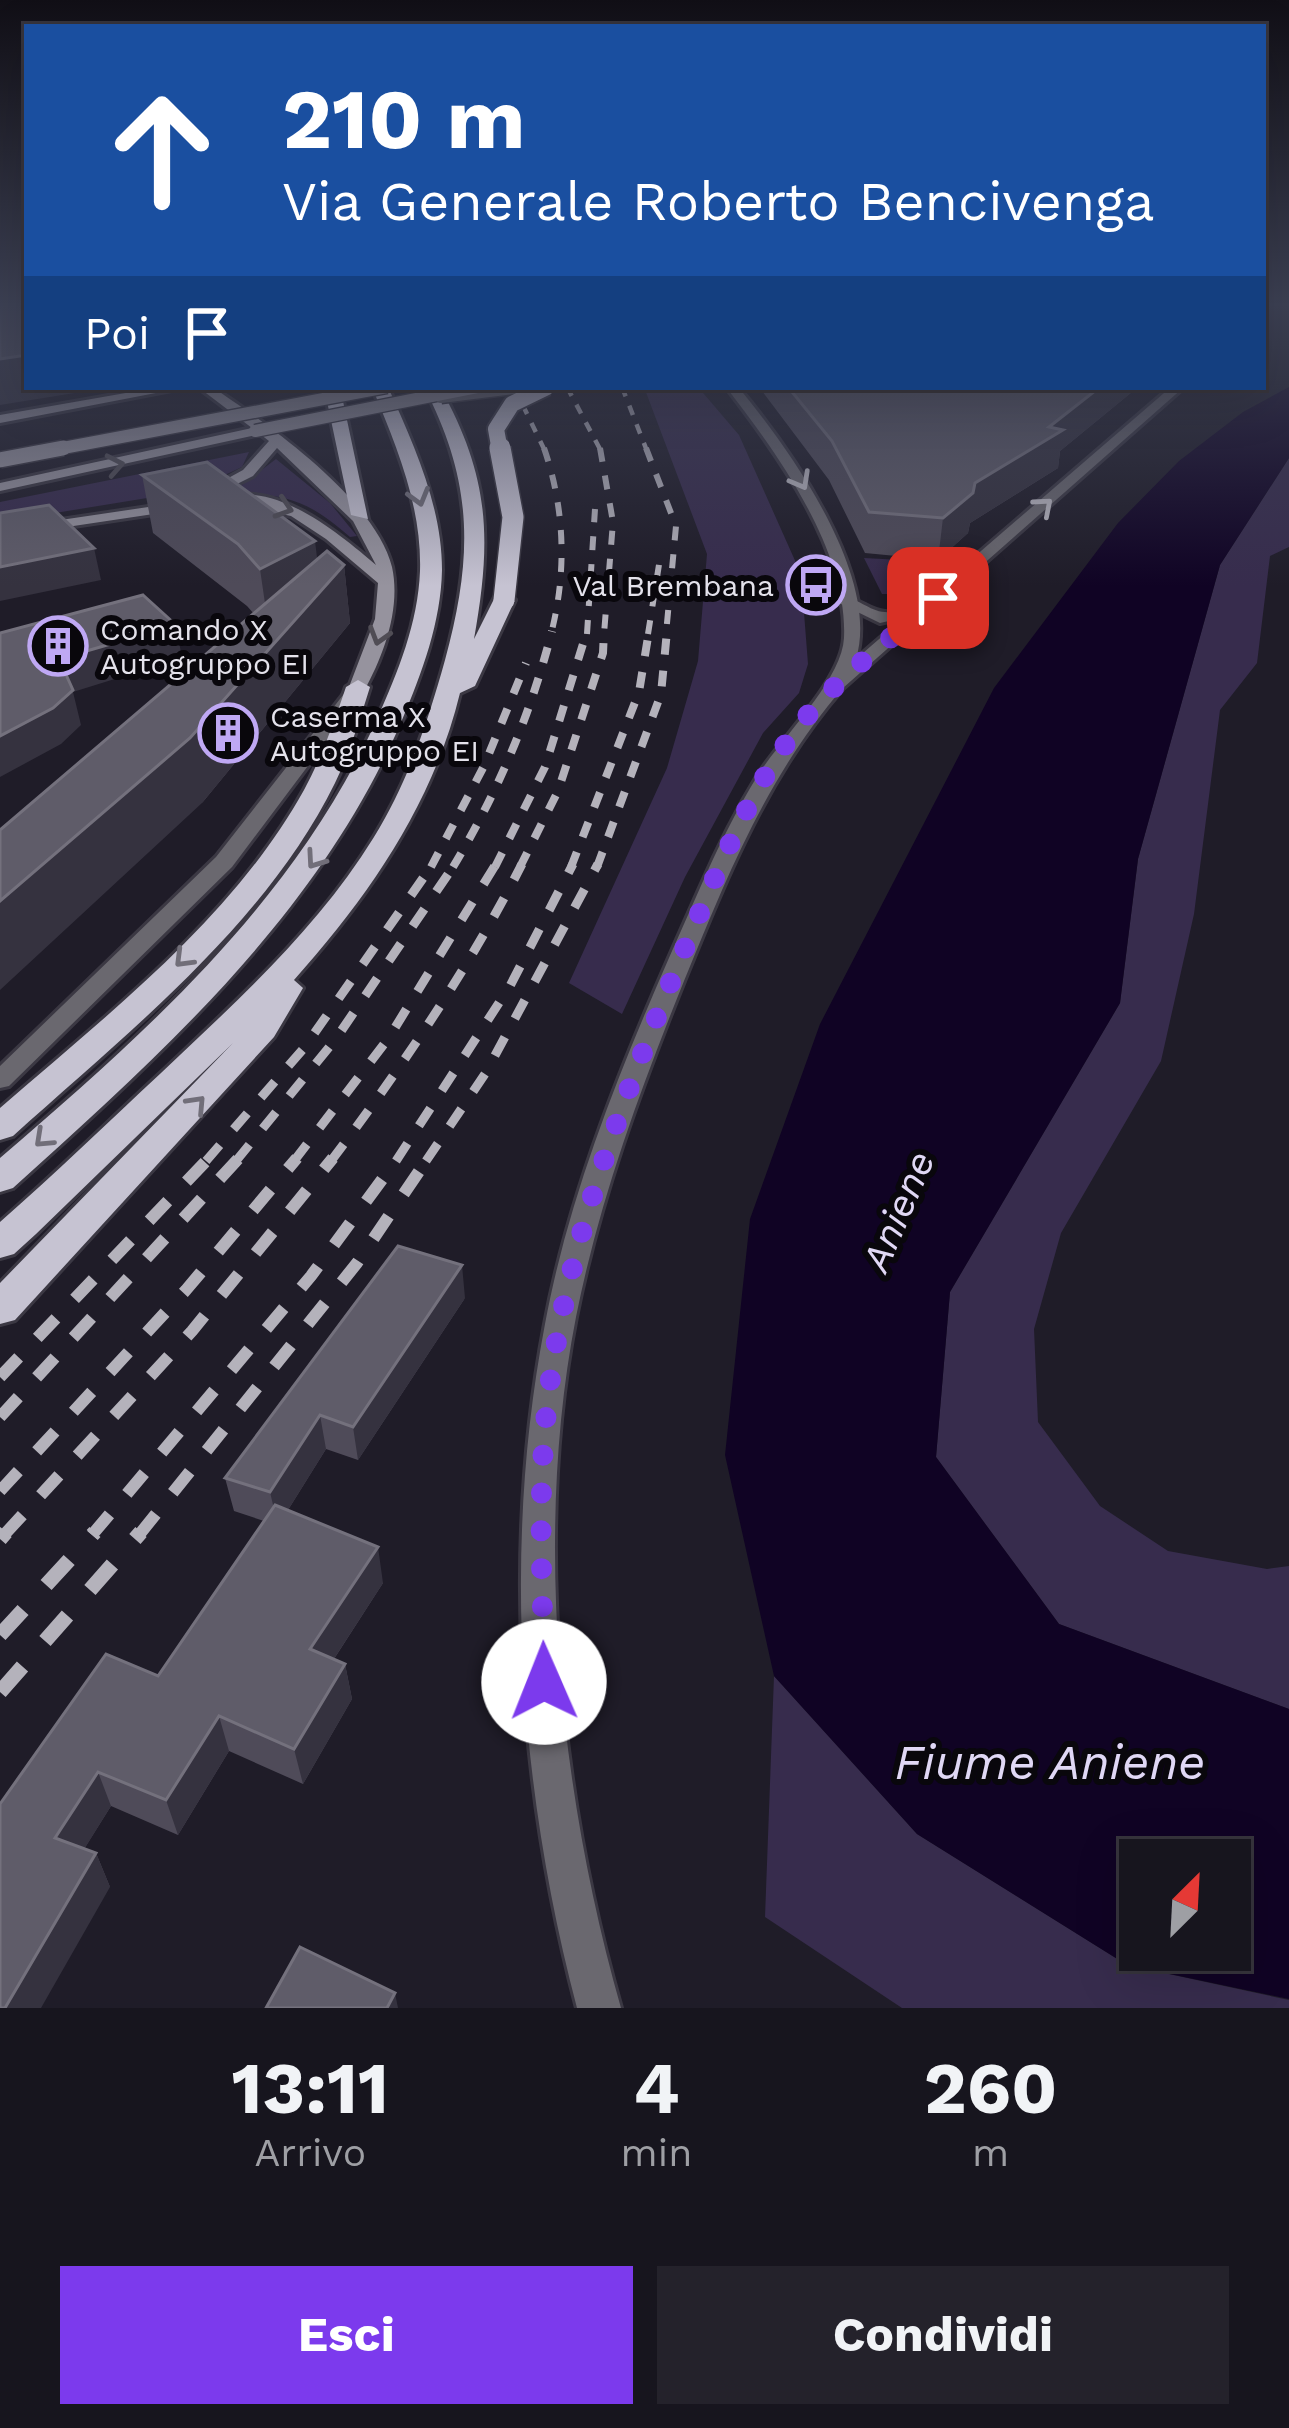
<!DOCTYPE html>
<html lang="it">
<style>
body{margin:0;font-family:"Work Sans",sans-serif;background:#24222b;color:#f1f3f6;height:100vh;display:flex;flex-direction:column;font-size:45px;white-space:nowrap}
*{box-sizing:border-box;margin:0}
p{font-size:39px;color:#9e9fa4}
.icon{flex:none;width:66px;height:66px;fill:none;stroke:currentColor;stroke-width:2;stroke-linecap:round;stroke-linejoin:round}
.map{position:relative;height:2008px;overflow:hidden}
.sheet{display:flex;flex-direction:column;background:#17151e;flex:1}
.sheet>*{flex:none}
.hud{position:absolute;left:24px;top:24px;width:1242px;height:366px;border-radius:0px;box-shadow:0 12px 48px #0002,0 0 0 3px #36343c;background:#1a4fa0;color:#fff;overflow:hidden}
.needle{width:78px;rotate:24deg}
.buttons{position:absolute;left:1119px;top:1839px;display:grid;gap:24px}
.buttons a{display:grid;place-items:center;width:132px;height:132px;border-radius:0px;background:#17151e;box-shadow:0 12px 48px #0002,0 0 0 3px #36343c;font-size:60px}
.pin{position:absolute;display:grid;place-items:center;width:102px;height:102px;color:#fff;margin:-51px;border-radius:24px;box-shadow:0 6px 18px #0006}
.me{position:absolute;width:132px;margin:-66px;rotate:359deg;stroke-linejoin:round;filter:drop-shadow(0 0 9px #0008)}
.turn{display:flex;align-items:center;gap:42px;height:252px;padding:0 60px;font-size:54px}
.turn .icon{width:156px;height:156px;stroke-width:2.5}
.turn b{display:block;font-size:84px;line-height:102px}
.then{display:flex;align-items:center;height:114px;padding:0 60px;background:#0003;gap:24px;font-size:45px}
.eta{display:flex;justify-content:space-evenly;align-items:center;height:204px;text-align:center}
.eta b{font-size:72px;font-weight:700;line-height:84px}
.primary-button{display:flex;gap:24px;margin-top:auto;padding:24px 60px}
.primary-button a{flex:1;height:138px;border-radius:0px;background:#7c3aed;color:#fff;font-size:48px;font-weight:700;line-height:138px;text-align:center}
.primary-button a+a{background:#24222b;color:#f1f3f6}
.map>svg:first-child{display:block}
.green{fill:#372c4d}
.water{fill:#100324;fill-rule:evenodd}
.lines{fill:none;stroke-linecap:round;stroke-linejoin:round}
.minor-casing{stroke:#3b3843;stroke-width:6}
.tertiary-casing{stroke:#3b3843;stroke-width:6}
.secondary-casing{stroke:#3b3843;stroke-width:6}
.trunk-casing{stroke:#3b3843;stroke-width:6}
.minor{fill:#6a686f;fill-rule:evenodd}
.tertiary{fill:#6a686f;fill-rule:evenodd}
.secondary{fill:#96939e;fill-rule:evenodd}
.trunk{fill:#c6c3d2;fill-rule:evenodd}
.rail-far5{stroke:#b4b2bb;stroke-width:4.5;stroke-dasharray:10 10;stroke-linecap:butt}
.rail-far4{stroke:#b4b2bb;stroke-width:6;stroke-dasharray:14 14;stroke-linecap:butt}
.rail-far3{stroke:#b4b2bb;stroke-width:8;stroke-dasharray:16 16;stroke-linecap:butt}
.rail-far2{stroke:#b4b2bb;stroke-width:9;stroke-dasharray:21 21;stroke-linecap:butt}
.rail-far1{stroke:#b4b2bb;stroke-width:12;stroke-dasharray:27 27;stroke-linecap:butt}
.rail{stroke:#b4b2bb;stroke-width:15;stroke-dasharray:34 34;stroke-linecap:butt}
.tertiary-bridge-casing{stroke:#3b3843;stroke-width:15;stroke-linecap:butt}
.secondary-bridge-far1-casing{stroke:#3b3843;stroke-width:15;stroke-linecap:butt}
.secondary-bridge-casing{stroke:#3b3843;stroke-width:18;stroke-linecap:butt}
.trunk-bridge-far1-casing{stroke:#3b3843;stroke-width:20;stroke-linecap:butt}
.trunk-bridge-casing{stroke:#3b3843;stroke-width:24;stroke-linecap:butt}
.tertiary-bridge{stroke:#6a686f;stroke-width:12}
.secondary-bridge-far1{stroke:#96939e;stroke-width:12}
.secondary-bridge{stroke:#96939e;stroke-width:15}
.trunk-bridge-far1{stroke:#c6c3d2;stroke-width:16}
.trunk-bridge{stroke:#c6c3d2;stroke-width:21}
.wall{fill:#4f4b59}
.shaded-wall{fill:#35323f}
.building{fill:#5f5c69;stroke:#74717d;stroke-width:3}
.oneway{stroke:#504d55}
.oneway2{stroke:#b9b7c0}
.oneway3{stroke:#716e79}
.route{stroke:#7c3aed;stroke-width:21;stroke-dasharray:0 37.8}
.labels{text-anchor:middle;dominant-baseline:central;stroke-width:12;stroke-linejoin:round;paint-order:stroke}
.far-poi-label{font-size:30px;fill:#e4e2eb;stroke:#09070c;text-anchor:start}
.water-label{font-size:39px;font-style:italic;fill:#e0d8f5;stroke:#09070c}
.near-water-label{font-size:48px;font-style:italic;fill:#e0d8f5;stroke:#09070c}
</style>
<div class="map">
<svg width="1289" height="2008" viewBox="0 0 1289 2008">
<rect width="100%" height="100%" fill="#1f1c28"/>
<!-- green -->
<path class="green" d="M644,387H698L739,435L801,574L808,664L799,693L763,733L685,877L622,1014L569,983L667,768L698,661L707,554Z
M249,452L242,467L190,491L0,522V502Z
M1289,458V547L1270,556L1257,663L1220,710L1194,914L1161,1061L1061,1233L1034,1329L1038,1422L1100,1506L1168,1551L1267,1569L1289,1566V1709L1059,1624L936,1457L950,1292L1120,1003L1138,859L1220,565Z
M276,459L330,503L357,536L350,537C316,507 292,494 246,494L239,487Z
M864,558L940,562L904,594H882Z
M774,1676L917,1834L1127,1965L1289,2000V2008H902L765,1917Z"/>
<!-- water -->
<path class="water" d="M1289,387V458L1220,565L1138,859L1120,1003L950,1292L936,1457L1059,1624L1289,1709V1999L1127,1965L917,1834L774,1676L725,1455L750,1219L820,1024L994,688L1118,523L1179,461L1243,412ZM1140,1860H1230V1950H1140Z"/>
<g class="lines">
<defs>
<path id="minor" d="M839,597C857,596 868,611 885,612C902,614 917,602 932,611L880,623L839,603Z"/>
<path id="tertiary" d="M726,387H738C789,448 881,576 856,659L1171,387H1184L843,688C768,774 727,876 684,981C640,1090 599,1201 576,1317C533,1536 560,1795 621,2008H577C519,1788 502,1548 545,1324C573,1173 638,1027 700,888C717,849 736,811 758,775C782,737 842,680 844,638C848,550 777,453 726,387Z
M353,689L362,694L232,867L9,1086L0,1088V1066L216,857L347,690Z"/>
<path id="secondary" d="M160,387H187L0,423V415Z
M198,387H212C268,424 375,499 392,567C401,608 384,655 364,691L358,692L349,687L375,619L378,583L326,539L291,516L221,501C270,475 341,535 376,565L353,521L277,448L253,476L213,496L201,493L243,470L269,441L260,434L0,491V483L252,428Z
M182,502L187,503V509L0,537V529Z"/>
<path id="trunk" d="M324,387H340L368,519L351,515Z
M372,387H388C414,445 442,506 442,570C441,622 422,673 402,720C320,912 165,1051 13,1188L0,1192V1158C148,1031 295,900 377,719C398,672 418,623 420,571C422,506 396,445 372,387Z
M424,387H440C490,477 492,539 474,639L496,595L515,600L475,686L460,693C433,804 369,896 294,980L303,988L274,1037L15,1320L0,1324V1283L233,1043L36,1234L14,1254L0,1258V1222C55,1174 107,1123 161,1073C238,1000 318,928 374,837C408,782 428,721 445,660C473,557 474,483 424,387Z
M358,680L370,687C360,719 350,752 335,783C265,925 128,1032 13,1136L0,1140V1108C109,1013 233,918 304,790C322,757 334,722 346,687Z"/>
</defs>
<!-- minor casing -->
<use href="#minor" class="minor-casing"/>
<!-- tertiary casing -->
<use href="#tertiary" class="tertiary-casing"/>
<!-- secondary casing -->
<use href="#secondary" class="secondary-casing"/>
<!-- trunk casing -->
<use href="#trunk" class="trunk-casing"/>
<!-- minor -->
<use href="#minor" class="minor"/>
<!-- tertiary -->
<use href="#tertiary" class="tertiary"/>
<!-- secondary -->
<use href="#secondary" class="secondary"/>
<!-- trunk -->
<use href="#trunk" class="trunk"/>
<!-- rail-far5 -->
<path class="rail-far5" d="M514,387L545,451
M567,387L601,451
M622,387L647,451"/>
<!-- rail-far4 -->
<path class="rail-far4" d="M544,448C565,509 567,572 551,634
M600,448L613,522L604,634
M646,448L676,526L666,634
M587,634L595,509
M648,634L661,552"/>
<!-- rail-far3 -->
<path class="rail-far3" d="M431,867L484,766L526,663
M453,867C498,792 530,716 552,631
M495,867L545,767L587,631
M520,867L558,791L603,653L604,631
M571,867L639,692L649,631
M597,867L661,694L667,631"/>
<!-- rail-far2 -->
<path class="rail-far2" d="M206,1161L304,1048L433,864
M236,1161L335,1040L455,864
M294,1161L388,1039L496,864
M331,1161C402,1067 468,970 522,864
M396,1161L510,986L573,864
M426,1161L485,1074L598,864"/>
<!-- rail-far1 -->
<path class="rail-far1" d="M0,1377L209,1158
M0,1417L239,1158
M0,1491L186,1290L297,1158
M4,1535L192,1331L333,1158
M92,1535L311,1276L398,1158
M139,1535L357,1263L428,1158"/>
<!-- rail -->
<path class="rail" d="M0,1539L6,1532
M0,1635L95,1532
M0,1692L141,1532"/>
<defs>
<path id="tertiary-bridge" d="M441,397L521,387"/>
<path id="secondary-bridge-far1" d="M255,431L477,387
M47,451L387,387"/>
<path id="secondary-bridge" d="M0,460L63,448"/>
<path id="trunk-bridge-far1" d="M500,451L496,429L512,404L547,387"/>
<path id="trunk-bridge" d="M500,448L513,517L504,600"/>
</defs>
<!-- tertiary-bridge casing -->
<use href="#tertiary-bridge" class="tertiary-bridge-casing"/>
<!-- secondary-bridge-far1 casing -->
<use href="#secondary-bridge-far1" class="secondary-bridge-far1-casing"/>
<!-- secondary-bridge casing -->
<use href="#secondary-bridge" class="secondary-bridge-casing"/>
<!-- trunk-bridge-far1 casing -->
<use href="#trunk-bridge-far1" class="trunk-bridge-far1-casing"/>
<!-- trunk-bridge casing -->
<use href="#trunk-bridge" class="trunk-bridge-casing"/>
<!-- tertiary-bridge -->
<use href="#tertiary-bridge" class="tertiary-bridge"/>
<!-- secondary-bridge-far1 -->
<use href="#secondary-bridge-far1" class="secondary-bridge-far1"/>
<!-- secondary-bridge -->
<use href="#secondary-bridge" class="secondary-bridge"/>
<!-- trunk-bridge-far1 -->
<use href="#trunk-bridge-far1" class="trunk-bridge-far1"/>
<!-- trunk-bridge -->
<use href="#trunk-bridge" class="trunk-bridge"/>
</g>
<!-- wall -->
<path class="wall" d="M759,387H1138L1060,451L1058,468L970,523L968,533L938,560L865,553L829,480Z
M142,475L317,560L344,565L350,623L202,803L254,614L247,606L153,533Z
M465,1298L358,1460L326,1449L288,1510L383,1583L334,1659L345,1664L352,1699L303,1784L229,1751L178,1835L111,1806L84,1849L96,1853L110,1887L0,1804L158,1676L264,1521L234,1511L225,1478Z"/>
<!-- shaded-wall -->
<path class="shaded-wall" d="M27,355V387H112L0,405V359Z
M1100,387H1138L1060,451L1058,468L970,523L968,533L938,560L943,518L975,483Z
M315,541L321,590L344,565L350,623L202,803L0,990V901L269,631L260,569Z
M94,548L101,580L0,601V567Z
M176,625L182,658L73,692L81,725L61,744L0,777V736L59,659Z
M462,1265L465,1298L358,1460L353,1427Z
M320,1415L326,1449L278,1526L270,1492Z
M378,1547L383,1583L317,1685L310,1649Z
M345,1664L352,1699L303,1784L294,1749Z
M219,1716L229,1751L178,1835L166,1800Z
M98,1772L111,1806L70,1872L55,1838Z
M96,1853L110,1887L41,2008H5Z
M395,1993L398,2008H387Z"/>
<!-- building -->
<path class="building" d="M0,305H27V355L0,359Z
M788,387H1100L1049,427L1063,430L975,483L973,493L943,518L869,512L832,441Z
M207,462L315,541L260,569L238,544L142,475Z
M49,505L94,548L0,567V513Z
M327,551L344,565L190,738L0,901V830Z
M143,595L176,625L59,659L73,690L53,708L0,736V633Z
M398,1246L462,1265L353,1427L320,1415L270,1492L225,1478Z
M275,1505L378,1547L310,1649L345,1664L294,1749L219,1716L166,1800L98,1772L55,1838L96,1853L5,2008H0V1804L106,1654L158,1676Z
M300,1947L395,1993L387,2008H266Z"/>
<!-- one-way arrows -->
<defs><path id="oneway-chevron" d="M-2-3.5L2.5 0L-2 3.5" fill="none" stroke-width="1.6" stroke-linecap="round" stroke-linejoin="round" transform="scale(3)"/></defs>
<g class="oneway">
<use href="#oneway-chevron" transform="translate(115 465) rotate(-11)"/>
<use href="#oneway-chevron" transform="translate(284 508) rotate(18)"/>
<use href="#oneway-chevron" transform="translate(379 636) rotate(107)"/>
</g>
<g class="oneway2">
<use href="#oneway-chevron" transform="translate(801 481) rotate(61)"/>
<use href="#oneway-chevron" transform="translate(1044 506) rotate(-41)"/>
</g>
<g class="oneway3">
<use href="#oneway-chevron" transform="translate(419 497) rotate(74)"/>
<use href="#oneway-chevron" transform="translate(315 860) rotate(125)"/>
<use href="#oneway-chevron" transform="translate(183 959) rotate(135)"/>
<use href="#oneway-chevron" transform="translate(197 1104) rotate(-47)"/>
<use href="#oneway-chevron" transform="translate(43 1139) rotate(137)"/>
</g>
<!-- sky -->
<linearGradient id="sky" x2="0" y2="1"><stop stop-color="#110f16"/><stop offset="0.52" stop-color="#3c4053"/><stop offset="1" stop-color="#3c4053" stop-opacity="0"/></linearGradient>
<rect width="1289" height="586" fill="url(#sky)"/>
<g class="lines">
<!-- route -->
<path class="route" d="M544,1682C543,1594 537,1505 546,1417C562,1252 626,1090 689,938C721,864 752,784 803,721C841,674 893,638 938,598"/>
</g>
<!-- icons -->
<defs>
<symbol id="bus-ring" viewBox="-11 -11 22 22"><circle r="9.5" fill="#09070c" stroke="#bfa8f4" stroke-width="1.5"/><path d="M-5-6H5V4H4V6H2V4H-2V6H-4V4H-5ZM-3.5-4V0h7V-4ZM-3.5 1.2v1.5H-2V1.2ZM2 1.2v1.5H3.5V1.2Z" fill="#bfa8f4"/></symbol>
<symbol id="building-ring" viewBox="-11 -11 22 22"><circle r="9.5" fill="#09070c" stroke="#bfa8f4" stroke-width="1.5"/><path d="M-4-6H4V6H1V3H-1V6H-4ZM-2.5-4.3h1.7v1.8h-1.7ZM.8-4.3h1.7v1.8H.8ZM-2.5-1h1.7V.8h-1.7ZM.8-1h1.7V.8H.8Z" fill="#bfa8f4"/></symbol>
</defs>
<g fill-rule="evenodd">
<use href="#bus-ring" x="783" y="552" width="66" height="66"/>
<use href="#building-ring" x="25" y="613" width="66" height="66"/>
<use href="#building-ring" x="195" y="700" width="66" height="66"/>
</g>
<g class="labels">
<!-- far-poi labels -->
<g class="far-poi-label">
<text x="774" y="585" text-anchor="end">Val Brembana</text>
<text x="100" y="629">Comando X<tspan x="100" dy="34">Autogruppo EI</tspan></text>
<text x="270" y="716">Caserma X<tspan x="270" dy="34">Autogruppo EI</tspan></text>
</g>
<!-- water labels -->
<g class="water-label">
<text transform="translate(898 1211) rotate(-67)">Aniene</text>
</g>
<!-- near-water labels -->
<g class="near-water-label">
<text x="1050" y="1762">Fiume Aniene</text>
</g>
</g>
</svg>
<div class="buttons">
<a><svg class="needle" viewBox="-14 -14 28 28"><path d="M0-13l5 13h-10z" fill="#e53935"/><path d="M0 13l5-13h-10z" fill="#9e9fa4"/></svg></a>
</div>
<div class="pin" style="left:938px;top:598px;background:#d93025"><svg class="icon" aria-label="arrive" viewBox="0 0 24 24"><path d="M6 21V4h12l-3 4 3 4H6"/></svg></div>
<svg class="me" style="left:544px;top:1682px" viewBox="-20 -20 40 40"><circle r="19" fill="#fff"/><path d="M0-13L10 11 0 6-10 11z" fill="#7c3aed"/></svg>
<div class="hud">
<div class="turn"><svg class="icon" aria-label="ahead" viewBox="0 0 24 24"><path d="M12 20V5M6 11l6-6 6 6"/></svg><div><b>210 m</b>Via Generale Roberto Bencivenga</div></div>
<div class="then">Poi<svg class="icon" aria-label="arrive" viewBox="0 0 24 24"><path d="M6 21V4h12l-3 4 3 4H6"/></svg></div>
</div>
</div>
<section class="sheet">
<div class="eta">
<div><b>13:11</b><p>Arrivo</p></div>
<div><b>4</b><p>min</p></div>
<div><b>260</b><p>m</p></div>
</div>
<div class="primary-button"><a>Esci</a><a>Condividi</a></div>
</section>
